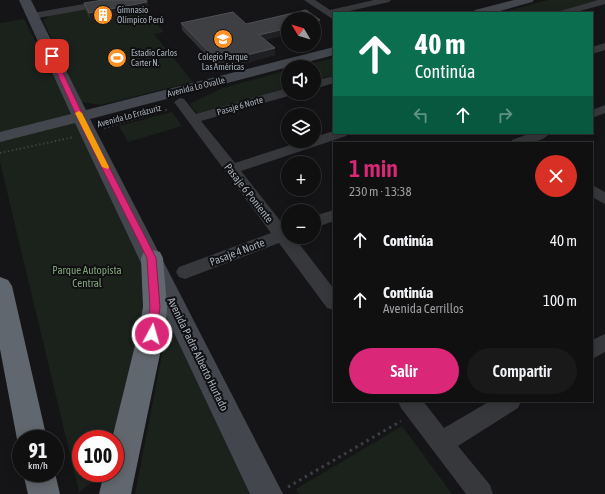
<!DOCTYPE html>
<html lang="es">
<meta charset="utf-8">
<style>
body{margin:0;font-family:"Asap Condensed",sans-serif;background:#19191a;color:#f1f3f6;height:100vh;display:flex;flex-direction:column;font-size:15px;white-space:nowrap}
*{box-sizing:border-box;margin:0}
p{font-size:13px;color:#9c9d9f}
.icon{flex:none;width:22px;height:22px;fill:none;stroke:currentColor;stroke-width:2;stroke-linecap:round;stroke-linejoin:round}
.map{position:relative;flex:1;overflow:hidden}
.panel{position:absolute;left:333px;top:142px;width:260px;height:260px;display:flex;flex-direction:column;background:#101011;border-radius:0px;box-shadow:0 2px 10px #0003,0 0 0 1px #303031}
.panel>*{flex:none}
.hud{position:absolute;left:333px;top:12px;width:260px;height:122px;border-radius:0px;box-shadow:0 2px 10px #0003,0 0 0 1px #303031;background:#0b6e4f;color:#fff;overflow:hidden}
.needle{width:26px;rotate:308deg}
.controls{position:absolute;left:281px;top:12px;display:grid;gap:8px}
.controls a{display:grid;place-items:center;width:40px;height:40px;border-radius:50%;background:#101011;box-shadow:0 2px 10px #0003,0 0 0 1px #303031;font-size:20px}
.speed{position:absolute;left:12px;top:430px;display:flex;gap:8px;font-size:20px;font-weight:700;text-align:center}
.speed>*{display:grid;place-content:center;width:52px;height:52px;border-radius:50%;background:#101011;box-shadow:0 2px 10px #0003,0 0 0 1px #303031;line-height:1}
.speed small{font-size:10px;font-weight:400}
.speed .limit{border:6px solid #d22;background:#fff;color:#111}
.pin{position:absolute;display:grid;place-items:center;width:34px;height:34px;color:#fff;margin:-17px;border-radius:8px;box-shadow:0 2px 6px #0006}
.me{position:absolute;width:44px;margin:-22px;rotate:6deg;stroke-linejoin:round;filter:drop-shadow(0 0 3px #0008)}
.turn{display:flex;align-items:center;gap:14px;height:84px;padding:0 16px;font-size:18px}
.turn .icon{width:52px;height:52px;stroke-width:2.5}
.turn b{display:block;font-size:28px;line-height:34px}
.lanes{display:flex;align-items:center;height:38px;padding:0 16px;background:#0003;justify-content:center;gap:20px;direction:ltr}
.lanes .off{opacity:.35}
.round{display:grid;place-items:center;flex:none;width:42px;height:42px;border-radius:21px;background:#19191a}
.head{display:flex;align-items:center;justify-content:space-between;height:68px;padding:0 16px}
h1{font-size:24px;font-weight:600;line-height:30px;color:#db2777}
.cta{display:flex;gap:8px;margin-top:auto;padding:8px 16px}
.cta a{flex:1;height:46px;border-radius:24px;background:#db2777;color:#fff;font-size:16px;font-weight:600;line-height:46px;text-align:center}
.cta a+a{background:#19191a;color:#f1f3f6}
ul{padding:0;list-style:none}
li{display:flex;align-items:center;gap:12px;height:60px;padding:0 16px}
li div{flex:1}
li b{display:block;font-size:15px}
li em{font-style:normal}
.map>svg:first-child{display:block}
.green{fill:#1b221b}
.lines{fill:none;stroke-linecap:round;stroke-linejoin:round}
.path-far1{stroke:#3c3f44;stroke-width:2;stroke-dasharray:1.5 2.5;stroke-linecap:butt}
.path{stroke:#3c3f44;stroke-width:3;stroke-dasharray:2.5 4;stroke-linecap:butt}
.street{fill:#36383c;fill-rule:evenodd}
.secondary{fill:#43474d;fill-rule:evenodd}
.highway{fill:#61676e;fill-rule:evenodd}
.wall{fill:#313135}
.shaded-wall{fill:#202023}
.building{fill:#3d3f43;stroke:#4e5055}
.route{fill:#db2777;stroke:#8e194d}
.slow{fill:#f59e0b}
.labels{text-anchor:middle;dominant-baseline:central;stroke-width:4;stroke-linejoin:round;paint-order:stroke}
.far-poi-label{font-size:9px;fill:#a6afb8;stroke:#101012;text-anchor:start}
.far-street-label{font-size:9px;fill:#a6afb8;stroke:#101012}
.street-label{font-size:11px;fill:#a6afb8;stroke:#101012}
.park-label{font-size:11px;fill:#80a57b;stroke:#101012}
</style>
<div class="map">
<svg width="605" height="494" viewBox="0 0 605 494">
<rect width="100%" height="100%" fill="#151517"/>
<!-- green -->
<path class="green" d="M548,0H601L555,13H500Z
M85,8L91,21L144,10L164,32L154,34L193,82L100,105L82,102L43,20L50,16Z
M24,19L130,225L145,266L148,311L114,439H81V473H104L79,492L0,162V23Z
M334,58V75L314,81V67H300Z
M288,70V88L198,114L189,104L223,88Z
M172,112L182,126L128,142L119,126Z
M170,313L254,494H135Z
M402,426L452,494H299L296,489Z"/>
<g class="lines">
<!-- path-far1 -->
<path class="path-far1" d="M104,128L169,109
M0,153L74,137"/>
<!-- path -->
<path class="path" d="M288,487L401,421"/>
<!-- street -->
<path class="street" d="M106,0H126L121,3L33,19L28,16L33,13Z
M304,0H315L330,10L374,0H391L389,2L341,13H334V20Z
M598,0H605V4L573,13H558L560,11Z
M605,43V50L592,54V47Z
M334,76V83L314,89V81Z
M288,88V93H293L292,95L201,121L235,163L303,141H314V137L334,131V133H348L346,136L241,171L286,228L288,227V237H294L334,289V310L327,308L279,243L185,279L179,277L176,272L179,267L271,233L174,102L180,98L184,99L196,114Z
M605,105V113L592,118V110Z
M531,133H550C542,144 522,143 510,143L512,140Z
M592,185L605,192V204L592,197Z
M334,210V221L314,228V216Z
M605,334V352L592,359V340Z
M398,401H423L444,428L490,401H521L518,408L458,446L490,485L493,494H466L401,408Z"/>
<!-- secondary -->
<path class="secondary" d="M19,0H31L86,110L334,47V55L90,119L283,494H250L75,123L0,142V132L71,114Z
M514,0H534L532,2L493,13H473L475,10Z"/>
<!-- highway -->
<path class="highway" d="M152,250L160,252L163,258L167,307L166,325L131,494H99L104,473H115V439H112L140,325L143,307L141,258L144,252Z
M0,277L8,280L12,286L47,439H21V448L17,439L0,349Z
M23,473H55L60,494H28Z"/>
</g>
<!-- wall -->
<path class="wall" d="M147,0L148,9L91,21L86,11L84,3Z
M306,10L320,20V27L314,28V19H288V34L265,40L275,48V55L220,70L182,30L181,23L233,12L246,24Z"/>
<!-- shaded-wall -->
<path class="shaded-wall" d="M147,0L148,9L91,21L89,13Z
M320,20V27L314,28V21Z
M288,28V34L259,42V35Z
M275,48V55L220,70L219,62Z"/>
<!-- building -->
<path class="building" d="M103,0H146L147,2L89,13L84,3Z
M306,10L320,20L314,21V19H288V28L259,35L275,48L219,62L181,23L233,12L246,24Z"/>
<!-- route -->
<path class="route" d="M52,54L55,56L89,128L156,258L160,307L156,337H148L147,334L150,307L147,258L82,128L49,56Z"/>
<!-- slow -->
<path class="slow" d="M79,111L82,113L109,167L108,169L102,167L75,113Z"/>
<!-- icons -->
<defs>
<symbol id="building-disc" viewBox="-11 -11 22 22"><circle r="9.5" fill="#ff9125" stroke="#101012"/><path d="M-4-6H4V6H1V3H-1V6H-4ZM-2.5-4.3h1.7v1.8h-1.7ZM.8-4.3h1.7v1.8H.8ZM-2.5-1h1.7V.8h-1.7ZM.8-1h1.7V.8H.8Z" fill="#fff"/></symbol>
<symbol id="school-disc" viewBox="-11 -11 22 22"><circle r="9.5" fill="#ff9125" stroke="#101012"/><path d="M0-5L7-2L0 1L-7-2ZM-4 1L0 2.5L4 1V4Q0 6-4 4Z" fill="#fff"/></symbol>
<symbol id="stadium-disc" viewBox="-11 -11 22 22"><circle r="9.5" fill="#ff9125" stroke="#101012"/><path d="M0-5a6.5 5 0 1 0 0 10a6.5 5 0 1 0 0-10ZM-3.5-1.8h7v3.6h-7Z" fill="#fff"/></symbol>
</defs>
<g fill-rule="evenodd">
<use href="#building-disc" x="92" y="4" width="22" height="22"/>
<use href="#school-disc" x="212" y="28" width="22" height="22"/>
<use href="#stadium-disc" x="106" y="47" width="22" height="22"/>
</g>
<g class="labels">
<!-- far-poi labels -->
<g class="far-poi-label">
<text x="117" y="10">Gimnasio<tspan x="117" dy="10">Olímpico Perú</tspan></text>
<text x="131" y="53">Estadio Carlos<tspan x="131" dy="10">Carter N.</tspan></text>
<text x="223" y="57" text-anchor="middle">Colegio Parque<tspan x="223" dy="10">Las Américas</tspan></text>
</g>
<!-- far-street labels -->
<g class="far-street-label">
<text transform="translate(196 87) rotate(-14)">Avenida Lo Ovalle</text>
<text transform="translate(240 106) rotate(-16)">Pasaje 6 Norte</text>
<text transform="translate(129 116) rotate(-15)">Avenida Lo Errázuriz</text>
</g>
<!-- street labels -->
<g class="street-label">
<text transform="translate(249 193) rotate(52)">Pasaje 6 Poniente</text>
<text transform="translate(237 252) rotate(-21)">Pasaje 4 Norte</text>
<text transform="translate(198 354) rotate(64)">Avenida Padre Alberto Hurtado</text>
</g>
<!-- park labels -->
<g class="park-label">
<text x="87" y="270">Parque Autopista<tspan x="87" dy="13">Central</tspan></text>
</g>
</g>
</svg>
<div class="controls">
<a><svg class="needle" viewBox="-14 -14 28 28"><path d="M0-13l5 13h-10z" fill="#e53935"/><path d="M0 13l5-13h-10z" fill="#9c9d9f"/></svg></a>
<a><svg class="icon" aria-label="sound" viewBox="0 0 24 24"><path d="M4 9h4l5-4v14l-5-4H4zM17 9q2 3 0 6"/></svg></a>
<a><svg class="icon" aria-label="layers" viewBox="0 0 24 24"><path d="M12 4l9 5-9 5-9-5zM3 14l9 5 9-5"/></svg></a>
<a>+</a>
<a>−</a>
</div>
<div class="speed"><div>91<small>km/h</small></div><div class="limit">100</div></div>
<div class="pin" style="left:52px;top:56px;background:#d93025"><svg class="icon" aria-label="arrive" viewBox="0 0 24 24"><path d="M6 21V4h12l-3 4 3 4H6"/></svg></div>
<svg class="me" style="left:152px;top:334px" viewBox="-20 -20 40 40"><circle r="17" fill="#db2777" stroke="#fff" stroke-width="3"/><path d="M0-11L8 9 0 5-8 9z" fill="#fff"/></svg>
<div class="hud">
<div class="turn"><svg class="icon" aria-label="ahead" viewBox="0 0 24 24"><path d="M12 20V5M6 11l6-6 6 6"/></svg><div><b>40 m</b>Continúa</div></div>
<div class="lanes"><svg class="icon off" aria-label="left" viewBox="0 0 24 24"><path d="M17 20v-9H6M10 6l-5 5 5 5"/></svg><svg class="icon" aria-label="ahead" viewBox="0 0 24 24"><path d="M12 20V5M6 11l6-6 6 6"/></svg><svg class="icon off" aria-label="right" viewBox="0 0 24 24"><path d="M7 20v-9h11M14 6l5 5-5 5"/></svg></div>
</div>
<section class="panel">
<div class="head"><div><h1>1 min</h1><p>230 m · 13:38</p></div><a class="round" style="background:#d93025;color:#fff"><svg class="icon" aria-label="close" viewBox="0 0 24 24"><path d="M6 6l12 12M18 6L6 18"/></svg></a></div>
<ul>
<li><svg class="icon" aria-label="ahead" viewBox="0 0 24 24"><path d="M12 20V5M6 11l6-6 6 6"/></svg><div><b>Continúa</b></div><em>40 m</em></li>
<li><svg class="icon" aria-label="ahead" viewBox="0 0 24 24"><path d="M12 20V5M6 11l6-6 6 6"/></svg><div><b>Continúa</b><p>Avenida Cerrillos</p></div><em>100 m</em></li>
</ul>
<div class="cta"><a>Salir</a><a>Compartir</a></div>
</section>
</div>
